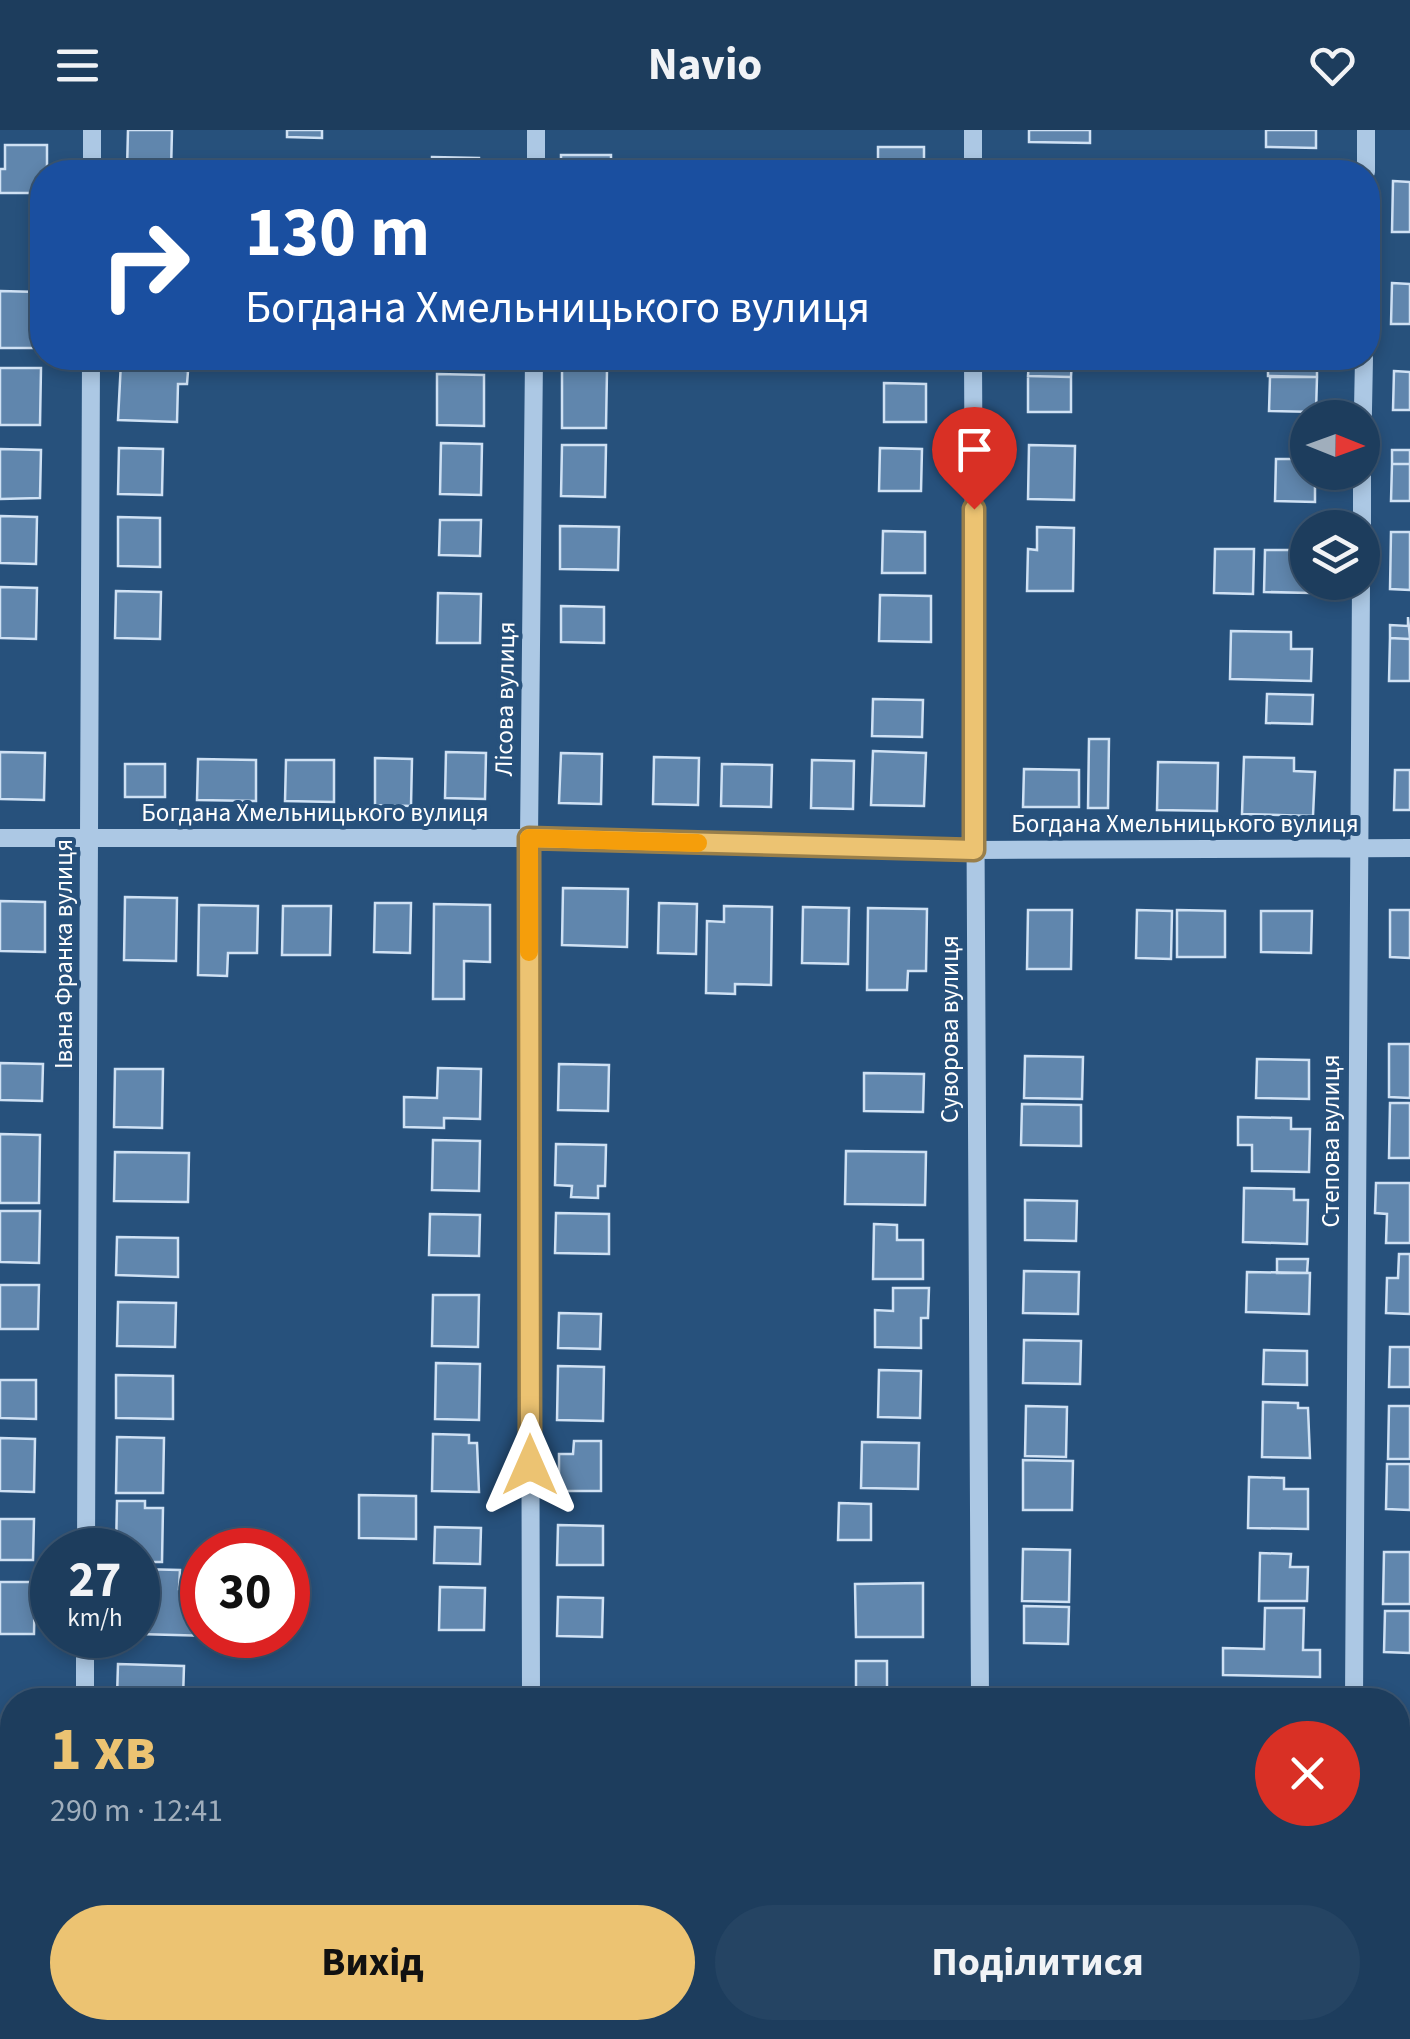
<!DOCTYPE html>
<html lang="uk">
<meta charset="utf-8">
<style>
body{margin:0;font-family:"Source Sans 3",sans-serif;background:#254463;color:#f1f3f6;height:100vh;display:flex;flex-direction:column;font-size:38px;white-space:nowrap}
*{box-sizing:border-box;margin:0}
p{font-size:32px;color:#a0aebc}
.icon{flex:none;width:55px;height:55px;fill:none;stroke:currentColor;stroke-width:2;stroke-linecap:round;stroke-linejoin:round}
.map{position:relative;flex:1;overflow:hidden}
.details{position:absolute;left:0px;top:1558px;width:1410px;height:352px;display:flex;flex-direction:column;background:#1d3d5d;border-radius:40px 40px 0 0;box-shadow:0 5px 15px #0003,0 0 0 2px #3b5672}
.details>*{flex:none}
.hud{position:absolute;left:30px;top:30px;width:1350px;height:210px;border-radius:40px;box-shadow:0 5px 15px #0003,0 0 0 2px #3b5672;background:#1a4fa0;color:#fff;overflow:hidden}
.needle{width:65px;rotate:91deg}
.fabs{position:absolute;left:1290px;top:270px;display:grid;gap:20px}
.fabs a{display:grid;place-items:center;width:90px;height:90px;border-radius:50%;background:#1d3d5d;box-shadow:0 5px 15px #0003,0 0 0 2px #3b5672;font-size:50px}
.speed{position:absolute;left:30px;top:1398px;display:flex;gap:20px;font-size:50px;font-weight:700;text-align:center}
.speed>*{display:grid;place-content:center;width:130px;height:130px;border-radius:50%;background:#1d3d5d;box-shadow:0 5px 15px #0003,0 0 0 2px #3b5672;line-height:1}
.speed small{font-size:25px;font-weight:400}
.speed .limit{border:15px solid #d22;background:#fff;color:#111}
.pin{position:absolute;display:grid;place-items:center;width:85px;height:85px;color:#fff;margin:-102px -42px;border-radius:50% 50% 50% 0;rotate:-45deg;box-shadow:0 0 10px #0007}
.pin .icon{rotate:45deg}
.me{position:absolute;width:110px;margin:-55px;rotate:0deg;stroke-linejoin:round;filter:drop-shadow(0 0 8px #0008)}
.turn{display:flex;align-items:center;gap:35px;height:210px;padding:0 50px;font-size:45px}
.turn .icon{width:130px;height:130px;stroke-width:2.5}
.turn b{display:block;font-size:70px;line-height:85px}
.round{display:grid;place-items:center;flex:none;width:105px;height:105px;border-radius:52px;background:#254463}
.overview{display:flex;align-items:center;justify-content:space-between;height:170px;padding:0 50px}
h1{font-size:60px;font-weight:700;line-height:75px;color:#ecc372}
.cta{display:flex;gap:20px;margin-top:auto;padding:20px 50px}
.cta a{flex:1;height:115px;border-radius:60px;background:#ecc372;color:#111;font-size:40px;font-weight:700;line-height:115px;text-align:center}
.cta a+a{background:#254463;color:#f1f3f6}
header{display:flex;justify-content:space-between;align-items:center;height:130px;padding:0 50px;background:#1d3d5d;font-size:45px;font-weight:700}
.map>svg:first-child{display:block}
.building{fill:#6086ad;stroke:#cfe1f4;stroke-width:2.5}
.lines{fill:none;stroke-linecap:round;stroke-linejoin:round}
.minor{stroke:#acc8e4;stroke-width:18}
.route-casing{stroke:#997f4a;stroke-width:25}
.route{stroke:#ecc372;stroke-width:18}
.slow{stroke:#f59e0b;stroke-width:18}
.labels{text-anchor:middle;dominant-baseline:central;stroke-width:8;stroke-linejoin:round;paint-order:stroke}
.street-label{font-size:25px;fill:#fff;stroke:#27517c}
</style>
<header><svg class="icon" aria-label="menu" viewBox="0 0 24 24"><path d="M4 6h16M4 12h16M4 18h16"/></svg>Navio<svg class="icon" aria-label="heart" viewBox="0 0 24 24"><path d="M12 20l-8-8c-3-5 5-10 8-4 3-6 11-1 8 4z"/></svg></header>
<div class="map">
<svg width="1410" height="1909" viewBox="0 0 1410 1909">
<rect width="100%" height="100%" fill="#27517c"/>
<!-- building -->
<path class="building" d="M128,0H172L171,41L127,40Z
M287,0H322V8L287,7Z
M1029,0H1090V13L1029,12Z
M1266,0H1316V18L1266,17Z
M5,15H47V42H42V63H0V39H5Z
M878,17H924V42H878Z
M561,25H611V42H561Z
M432,27L479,28V42H432Z
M1393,51L1410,52V102H1392Z
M1392,153L1410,154V194H1391Z
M0,161L39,162V218H0Z
M1029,228H1072L1071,247L1028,246Z
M1268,228H1317V247L1268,246Z
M121,232L157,233V239L188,241L187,254H178L177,292L118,290Z
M0,238H41L40,295H0Z
M562,240H607L606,298H562Z
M1394,241L1410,242V280H1393Z
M437,244L484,245V296L437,295Z
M1028,246L1071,247V282H1028Z
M1270,247H1317L1316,282L1269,281Z
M884,253L926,254V292H884Z
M441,313L482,314L481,365L440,364Z
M562,315H606L605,367L561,366Z
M1029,315L1075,316L1074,370L1028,369Z
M119,318L163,319L162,365L118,364Z
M880,318L922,319L921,361H879Z
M0,319L41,320L40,368L0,369Z
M1392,320H1410V334H1392Z
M1276,329H1308V342H1315V372L1275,371Z
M1392,334H1410V371H1391Z
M0,386L37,387L36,434L0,433Z
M118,387L160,388V437L118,436Z
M440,390H481L480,426L439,425Z
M560,396L619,397L618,440L560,439Z
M1037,397L1074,398L1073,461H1027L1028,419L1037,420Z
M883,401L925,402V443H882Z
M1391,402H1410V460L1390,459Z
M1215,419H1254L1253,464L1214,463Z
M1265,420H1308V452H1312V463L1264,462Z
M0,457L37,458L36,509L0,508Z
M116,461L161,462L160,509L115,508Z
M438,463L481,464L480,513H437Z
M880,465L931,466V512L879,511Z
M561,476L604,477V513L561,512Z
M1408,487L1410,509L1390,508V495L1408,496Z
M1231,501L1291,502V519H1312L1311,551L1230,549Z
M1390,508L1410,509V551H1389Z
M1267,564L1313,565L1312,594L1266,593Z
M873,569L923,570L922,607L872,606Z
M1089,609H1109L1108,678H1088Z
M873,621L926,623L924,676L871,675Z
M0,622L45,623L44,670L0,669Z
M446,622L486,623L485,669L445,668Z
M561,623L602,624L601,674L559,673Z
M654,627L699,628L698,675L653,674Z
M1244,627L1294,628V641L1315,642L1313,686L1242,684Z
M375,628L412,629L411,676L375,675Z
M198,629L256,630V671L197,670Z
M286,630H334V672L285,671Z
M812,630L854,631L853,679L811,678Z
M1158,632L1218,633L1217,681L1157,680Z
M125,634H165V667H125Z
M722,634L772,635L771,677L721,676Z
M1024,639L1079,640V677H1023Z
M1395,640H1410V680H1394Z
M563,758L628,759L627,817L562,815Z
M125,767L177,768L176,831L124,830Z
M0,771L45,772V822L0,821Z
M375,773H411L410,823L374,822Z
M659,773L697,774L696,824L658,823Z
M434,774L490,775V832L464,831V869H433Z
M199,775L258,776L257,823H228L227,846L198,845Z
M283,776H331L330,825H282Z
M724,776L772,777L771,855L735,854V864L706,863L707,791L724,792Z
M803,777L849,778L848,834L802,833Z
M868,778L927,779L926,841H908L907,860H867Z
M1028,780H1072L1071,839H1027Z
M1137,780L1172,781L1171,829L1136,828Z
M1177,780L1225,781V827H1177Z
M1390,780H1410V828L1390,827Z
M1261,781H1312L1311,823L1261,822Z
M1389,914H1410V968L1389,967Z
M1025,926L1083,927L1082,969L1024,968Z
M1257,929L1309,930V969L1256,968Z
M0,933L43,934L42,971L0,970Z
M559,934L609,935L608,981L558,980Z
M438,938L481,939L480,989L444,988V998L404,997V967L437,968Z
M115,939H163L162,998L114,997Z
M864,943L924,944L923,982L864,981Z
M1390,973H1410V1028H1389Z
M1022,974L1081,975V1016L1021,1015Z
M1238,987L1291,988V999H1310L1309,1042L1252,1041V1015H1238Z
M0,1004L40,1005L39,1073H0Z
M433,1010L480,1011L479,1061L432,1060Z
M556,1014L606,1015L605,1056H598V1068L571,1067L572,1056L555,1055Z
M846,1021L926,1022L925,1075L845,1074Z
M115,1022L189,1023L188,1072L114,1071Z
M1376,1053H1410V1113H1386L1387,1084L1375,1083Z
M1244,1058L1294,1059V1070H1308L1307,1114L1243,1112Z
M1025,1070L1077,1071L1076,1111L1025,1110Z
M0,1081H40L39,1133L0,1132Z
M556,1083L609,1084V1124L555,1123Z
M430,1084L480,1085L479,1126L429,1125Z
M874,1094L897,1095V1110H923V1149H873Z
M117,1107L178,1108V1147L116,1145Z
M1399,1124H1410V1184L1386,1183L1387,1148H1398Z
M1277,1129H1308L1307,1143H1277Z
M1024,1141L1079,1142L1078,1184L1023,1183Z
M1247,1142L1310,1143L1309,1184L1246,1182Z
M0,1155H39L38,1199H0Z
M893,1158H929L928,1188H921V1218L875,1217V1180L893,1181Z
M433,1165H479L478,1217L432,1216Z
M118,1172L176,1173L175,1217L117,1216Z
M559,1183L601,1184L600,1219L558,1218Z
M1024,1210L1081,1211L1080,1254L1023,1253Z
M1390,1217H1410V1257H1389Z
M1264,1220L1307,1221V1255L1263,1254Z
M436,1233L480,1234L479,1290L435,1289Z
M558,1236L604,1237L603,1291L557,1290Z
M879,1240L921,1241L920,1288L878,1287Z
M116,1245L173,1246V1289L116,1288Z
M0,1250H36V1289L0,1288Z
M1263,1272L1298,1273V1278H1308L1310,1328L1262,1327Z
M1026,1276L1067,1277L1066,1327L1025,1326Z
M1389,1276H1410V1329H1388Z
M433,1304L469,1305V1313H477L479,1362L432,1361Z
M117,1307L164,1308L163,1363H116Z
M0,1308L35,1309L34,1362L0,1361Z
M574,1311H601V1361H559V1324H573Z
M862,1312L919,1313L918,1359L861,1358Z
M1023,1330L1073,1331L1072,1380H1023Z
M1387,1334H1410V1380L1386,1379Z
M1249,1347L1284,1348V1359H1308V1399L1248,1398Z
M359,1365L416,1366V1409L359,1408Z
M117,1371H145V1378H163L162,1432H138V1420H116Z
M839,1373L871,1374V1410H838Z
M0,1389H34L33,1430H0Z
M558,1395L603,1396V1435H557Z
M435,1397L481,1398L480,1434L434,1433Z
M1023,1419L1070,1420L1069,1472L1022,1471Z
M1384,1422H1410V1474H1383Z
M1260,1423L1291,1424L1290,1437H1308L1307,1471H1259Z
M138,1439L180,1440L179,1459H202V1505L212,1506L138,1504Z
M0,1452H35L34,1504H0Z
M923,1453V1507H856L855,1454Z
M440,1457L485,1458L484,1500H439Z
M558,1467L603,1468L602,1507L557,1506Z
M1024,1476L1069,1477L1068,1514L1024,1513Z
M1265,1478H1304L1303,1520H1320V1547L1223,1545V1518L1264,1519Z
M1385,1481H1410V1523L1384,1522Z
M856,1531H887V1570H856Z
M118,1534L184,1536L183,1568L117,1567Z
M1096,1559L1156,1560V1570H1096Z
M0,1614H12V1664H0Z
M1398,1620H1410V1666H1398Z
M0,1860H12V1898H34V1909H0Z
M112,1898H158V1909H112Z
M244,1898H293V1909H244Z
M432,1898H479V1909H432Z
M555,1898H604L603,1909H554Z
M679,1898H731V1909H679Z
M741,1898H789V1906L741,1905Z
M886,1898H924V1909H886Z
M1030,1898H1082V1904H1030Z
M1179,1898H1233V1909H1179Z
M1262,1898H1307V1909H1262Z"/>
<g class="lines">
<!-- minor -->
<path class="minor" d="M973,0V42
M92,42V0
M536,42V0
M1366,42V0
M973,228L980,1570
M1362,330L1364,228
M1362,398V342
M0,708H529L974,720L1410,718
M86,1420L91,228
M85,1570V1505
M531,1570L529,708L534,228
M1354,1570L1361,452
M1398,1740L1410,1738
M0,1779L12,1778
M83,1909V1898
M529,1909V1898
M968,1909V1898
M1377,1909V1898"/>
</g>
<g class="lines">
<defs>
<path id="route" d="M530,1335L529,708L974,720V379"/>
</defs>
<!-- route casing -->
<use href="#route" class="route-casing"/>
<!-- route -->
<use href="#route" class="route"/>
<!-- slow -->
<path class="slow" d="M529,822V708L698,713"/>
</g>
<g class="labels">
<!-- street labels -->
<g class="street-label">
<text transform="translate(505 569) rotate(-89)">Лісова вулиця</text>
<text x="315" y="683">Богдана Хмельницького вулиця</text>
<text x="1185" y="694">Богдана Хмельницького вулиця</text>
<text transform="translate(64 824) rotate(-90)">Івана Франка вулиця</text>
<text transform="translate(950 899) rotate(-90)">Суворова вулиця</text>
<text transform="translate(1331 1011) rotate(-90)">Степова вулиця</text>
</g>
</g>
</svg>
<div class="fabs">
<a><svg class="needle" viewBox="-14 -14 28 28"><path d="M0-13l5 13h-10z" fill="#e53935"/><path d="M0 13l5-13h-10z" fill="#a0aebc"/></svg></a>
<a><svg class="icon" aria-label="layers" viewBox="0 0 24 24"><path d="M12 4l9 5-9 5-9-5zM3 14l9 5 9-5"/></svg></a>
</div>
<div class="speed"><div>27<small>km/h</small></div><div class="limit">30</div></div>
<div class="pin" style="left:974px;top:379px;background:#d93025"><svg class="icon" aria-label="arrive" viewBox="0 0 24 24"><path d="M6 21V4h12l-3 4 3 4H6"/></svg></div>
<svg class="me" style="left:530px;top:1335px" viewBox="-20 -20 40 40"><path d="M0-17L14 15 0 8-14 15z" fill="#ecc372" stroke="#fff" stroke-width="4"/></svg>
<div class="hud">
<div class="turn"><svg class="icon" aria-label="right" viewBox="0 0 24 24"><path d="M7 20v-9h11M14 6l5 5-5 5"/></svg><div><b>130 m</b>Богдана Хмельницького вулиця</div></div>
</div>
<section class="details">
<div class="overview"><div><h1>1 хв</h1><p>290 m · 12:41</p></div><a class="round" style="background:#d93025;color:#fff"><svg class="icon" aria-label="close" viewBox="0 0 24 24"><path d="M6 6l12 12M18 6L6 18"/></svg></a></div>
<div class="cta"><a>Вихід</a><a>Поділитися</a></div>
</section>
</div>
